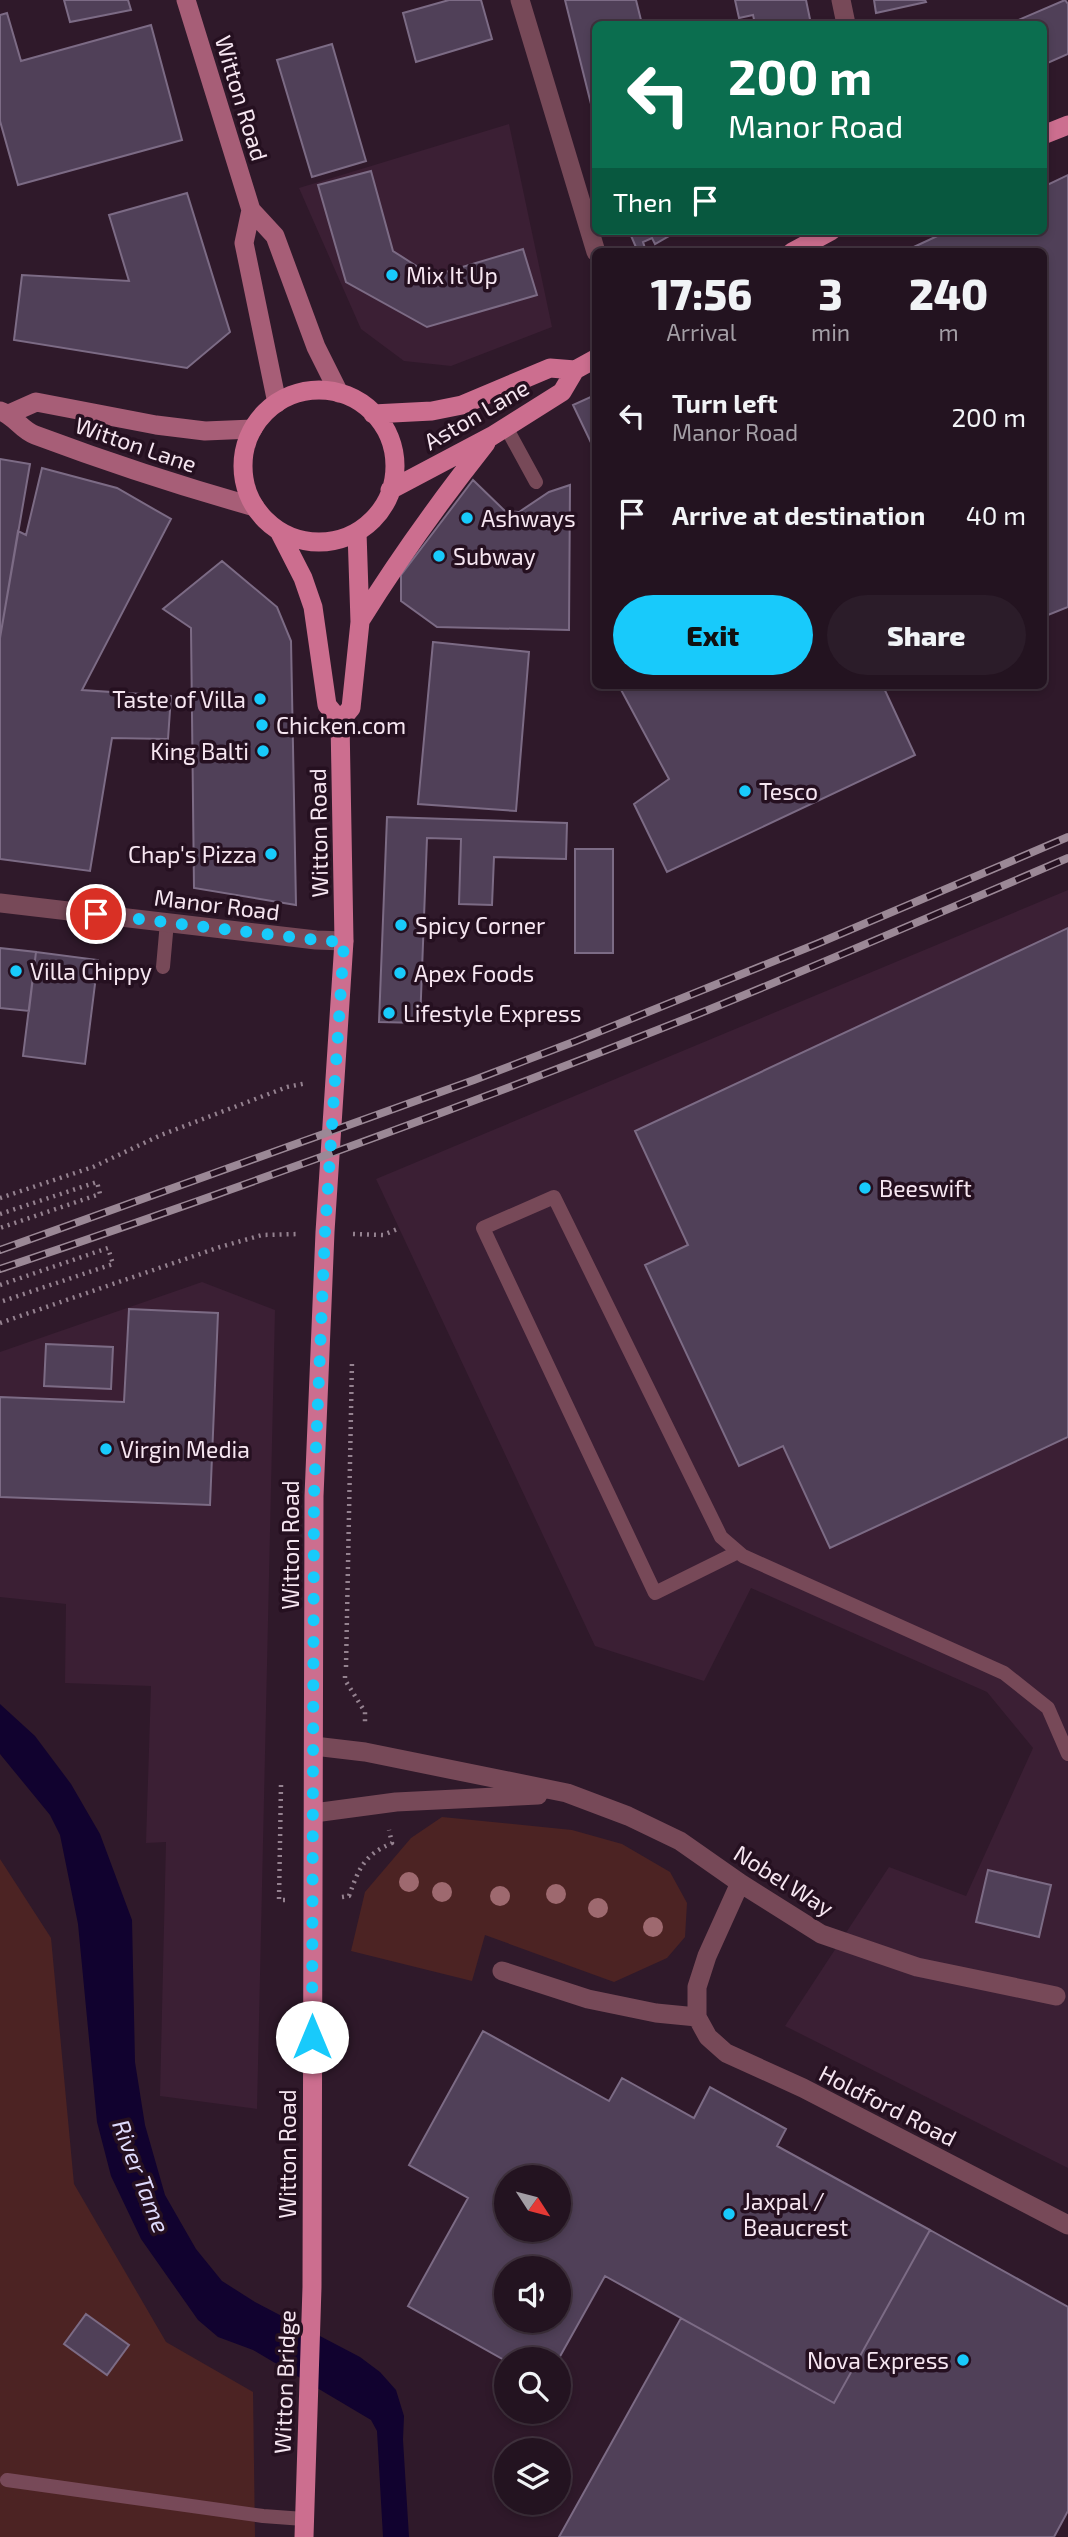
<!DOCTYPE html>
<style>
body{margin:0;font-family:"Exo 2",sans-serif;background:#2b1c29;color:#f1f3f6;height:100vh;display:flex;flex-direction:column;font-size:26px;white-space:nowrap}
*{box-sizing:border-box;margin:0}
p{font-size:23px;color:#a39ea5}
.icon{flex:none;width:38px;height:38px;fill:none;stroke:currentColor;stroke-width:2;stroke-linecap:round;stroke-linejoin:round}
.map{position:relative;flex:1;overflow:hidden}
.panel{position:absolute;left:592px;top:248px;width:455px;height:441px;display:flex;flex-direction:column;background:#231320;border-radius:10px;box-shadow:0 4px 10px #0003,0 0 0 2px #40323e}
.panel>*{flex:none}
.top-card{position:absolute;left:592px;top:21px;width:455px;height:214px;border-radius:10px;box-shadow:0 4px 10px #0003,0 0 0 2px #40323e;background:#0b6e4f;color:#fff;overflow:hidden}
.needle{width:46px;rotate:126deg}
.controls{position:absolute;left:494px;top:2165px;display:grid;gap:14px}
.controls a{display:grid;place-items:center;width:77px;height:77px;border-radius:50%;background:#231320;box-shadow:0 4px 10px #0003,0 0 0 2px #40323e;font-size:35px}
.pin{position:absolute;display:grid;place-items:center;width:60px;height:60px;color:#fff;margin:-30px;border:4px solid #fff;border-radius:50%;box-shadow:0 2px 7px #0007}
.me{position:absolute;width:77px;margin:-38px;rotate:0deg;stroke-linejoin:round;filter:drop-shadow(0 0 5px #0008)}
.turn{display:flex;align-items:center;gap:24px;height:147px;padding:0 21px;font-size:32px}
.turn .icon{width:91px;height:91px;stroke-width:2.5}
.turn b{display:block;font-size:49px;line-height:60px}
.then{display:flex;align-items:center;height:66px;padding:0 21px;background:#0003;gap:14px;font-size:26px}
.eta{display:flex;justify-content:space-evenly;align-items:center;height:119px;text-align:center}
.eta b{font-size:42px;font-weight:800;line-height:49px}
.button{display:flex;gap:14px;margin-top:auto;padding:14px 21px}
.button a{flex:1;height:80px;border-radius:42px;background:#18cafb;color:#111;font-size:28px;font-weight:800;line-height:80px;text-align:center}
.button a+a{background:#2b1c29;color:#f1f3f6}
ul{padding:0;list-style:none}
li{display:flex;align-items:center;gap:21px;height:98px;padding:0 21px}
li div{flex:1}
li b{display:block;font-size:26px}
li em{font-style:normal}
.map>svg:first-child{display:block}
.built{fill:#3b1f34}
.green{fill:#4c2323}
.water{fill:#11022f}
.building{fill:#504058;stroke:#7c6b85;stroke-width:2;fill-rule:evenodd}
.lines{fill:none;stroke-linecap:round;stroke-linejoin:round}
.path{stroke:#958290;stroke-width:4.5;stroke-dasharray:2 5;stroke-linecap:butt}
.service{stroke:#774958;stroke-width:14}
.minor{stroke:#774958;stroke-width:19}
.secondary{stroke:#a75e77;stroke-width:19}
.primary{stroke:#cc6e8f;stroke-width:19}
.rail-casing{stroke:#9b8896;stroke-width:8}
.rail{stroke:#251020;stroke-width:5;stroke-dasharray:16;stroke-linecap:butt}
.tree{fill:#9e696f}
.route{stroke:#18cafb;stroke-width:12;stroke-dasharray:0 21.6}
.poi-dot{fill:#18cafb;stroke:#251020;stroke-width:2.5}
.labels{text-anchor:middle;dominant-baseline:central;stroke-width:7;stroke-linejoin:round;paint-order:stroke}
.street-label{font-size:23px;fill:#f6e6f1;stroke:#251020}
.poi-label{font-size:23px;fill:#f6e6f1;stroke:#251020;text-anchor:start}
.water-label{font-size:24px;font-style:italic;fill:#dfdbfd;stroke:#251020}
</style>
<div class="map">
<svg width="1068" height="2537" viewBox="0 0 1068 2537">
<rect width="100%" height="100%" fill="#2f192a"/>
<!-- built -->
<path class="built" d="M509,124L552,327L451,366L404,361L361,329L299,188Z
M1068,890V2168L785,2026L889,1867L966,1896L1033,1748L987,1692L751,1588L704,1681L595,1646L376,1179Z
M202,1282L275,1310L257,2109L160,2096L166,1842L146,1843L151,1686L65,1683L66,1604L0,1597V1352Z"/>
<!-- green -->
<path class="green" d="M442,1817L572,1830L622,1844L670,1872L687,1903L685,1937L667,1958L614,1982L485,1935L472,1981L351,1951L365,1892L411,1838Z
M0,1859L51,1938L74,2184L166,2342L253,2392L255,2537H0Z"/>
<!-- water -->
<path class="water" d="M0,1704L35,1736L71,1784L100,1834L132,1920L135,2062L145,2125L165,2195L196,2249L222,2281L255,2302L360,2357L380,2372L396,2390L404,2416L403,2440L409,2537H383L377,2431L371,2420L253,2350L218,2337L198,2320L141,2239L111,2176L97,2122L78,1924L60,1835L50,1815L0,1754Z"/>
<!-- building -->
<path class="building" d="M64,0H128L131,10L70,22Z
M449,0H481L492,39L416,62L403,13Z
M565,0H636L641,20L625,24H595V120Z
M735,0H806L811,24H755L753,15L739,18Z
M874,0H925L926,2L876,13Z
M1065,0L1068,4V54L1043,65V24H1009Z
M7,13L21,61L151,25L182,140L18,185L0,121V15Z
M332,44L366,161L312,177L277,60Z
M371,171L393,251L432,276L523,249L537,295L427,327L346,282L318,185Z
M1068,175V607L1043,617V252H903L948,231H1043V187Z
M187,193L230,332L187,368L14,340L22,275L129,281L109,215Z
M629,231H667L669,236L655,244L652,238L643,242L645,248L638,252Z
M595,395V451L573,405Z
M0,459L30,464L0,638Z
M42,468L117,488L171,519L82,690L171,696L168,739L112,738L90,871L0,859V638L18,531L26,535Z
M473,480L505,511L519,512L549,492L570,485L569,630L437,627L401,601V575Z
M222,561L277,607L291,641L296,905L194,888L191,628L163,609Z
M433,642L529,652L516,811L418,804Z
M619,686H883L915,755L667,872L634,804L669,779Z
M387,817L567,823L566,859L494,857L492,905L459,904L461,839L427,838L420,1023L379,1022Z
M575,849H613V953H575Z
M1068,928V1437L830,1548L783,1446L739,1466L645,1265L688,1245L635,1131Z
M0,948L36,952L29,1011L0,1008Z
M36,952L98,960L85,1064L23,1056Z
M129,1309L218,1313L210,1505L0,1497V1397L124,1402Z
M46,1344L113,1347L111,1389L44,1386Z
M988,1870L1051,1885L1039,1937L976,1922Z
M483,2031L609,2101L622,2078L694,2118L710,2087L786,2129L777,2146L930,2230L834,2403L605,2276L558,2360L506,2361L408,2306L468,2198L409,2165ZM506,2177H558V2230H506ZM506,2268H558V2320H506Z
M930,2230L1068,2307V2511L1054,2537H559L681,2318L834,2403Z
M86,2314L129,2345L107,2375L64,2344Z"/>
<g class="lines">
<!-- path -->
<path class="path" d="M0,1198L93,1167L161,1135L287,1087L307,1083
M0,1214L97,1182L100,1194L0,1228
M353,1234L383,1235L400,1228
M0,1285L108,1248L113,1264L0,1302
M0,1323L220,1247L262,1235L299,1234
M346,1667L352,1361
M345,1676V1680L365,1712V1725
M281,1785L279,1900H285
M342,1897L349,1896C359,1868 364,1855 392,1843L389,1830"/>
<!-- service -->
<path class="service" d="M506,427L536,482
M163,967L167,922
M738,1552L655,1593L483,1228L554,1197L721,1537L743,1556L1004,1673L1048,1708L1068,1754
M7,2480L263,2516L304,2519"/>
<!-- minor -->
<path class="minor" d="M520,0L596,252
M841,0L846,24
M0,903L316,940L344,941
M314,1746L365,1752L567,1793L628,1816L680,1841L740,1883L821,1934L917,1967L1056,1996
M314,1813L396,1802L538,1795
M740,1883L707,1956L697,1987V2017L708,2037L726,2053L803,2088L1068,2225
M502,1971L588,1999L656,2013L697,2017"/>
<!-- secondary -->
<path class="secondary" d="M186,0L251,210L275,236L316,347L339,393
M251,210L244,243L277,403
M0,411C14,415 21,430 35,435C107,462 180,486 255,507
M9,414L36,402L156,425L205,431L253,429"/>
<!-- primary -->
<path class="primary" d="M1043,135L1068,125
M792,252L831,231
M243 466a76 76 0 1 1 152 0a76 76 0 1 1-152 0Z
M373,414L432,411L462,405L550,368L575,370
M390,490L492,436L562,392L575,370L595,359
M279,531L303,578L313,607L327,705L340,721
M360,621C399,558 441,500 486,443
M304,2537L312,2287L314,1496L325,1232L344,941L340,721L351,708L360,622L357,532"/>
<defs>
<path id="rail" d="M0,1250L474,1080L576,1041L819,943L1068,837
M0,1269C238,1189 475,1103 708,1010C828,961 948,909 1068,858"/>
</defs>
<!-- rail casing -->
<use href="#rail" class="rail-casing"/>
<!-- rail -->
<use href="#rail" class="rail"/>
</g>
<!-- trees -->
<g class="tree">
<circle cx="409" cy="1882" r="10"/>
<circle cx="442" cy="1892" r="10"/>
<circle cx="556" cy="1894" r="10"/>
<circle cx="500" cy="1896" r="10"/>
<circle cx="598" cy="1908" r="10"/>
<circle cx="653" cy="1927" r="10"/>
</g>
<g class="lines">
<!-- route -->
<path class="route" d="M96,914L316,940L344,942L325,1232L314,1496L312,2037"/>
</g>
<!-- markers -->
<g class="poi-dot">
<circle cx="392" cy="275" r="7"/>
<circle cx="467" cy="518" r="7"/>
<circle cx="439" cy="556" r="7"/>
<circle cx="260" cy="699" r="7"/>
<circle cx="262" cy="725" r="7"/>
<circle cx="263" cy="751" r="7"/>
<circle cx="745" cy="791" r="7"/>
<circle cx="271" cy="854" r="7"/>
<circle cx="401" cy="925" r="7"/>
<circle cx="16" cy="971" r="7"/>
<circle cx="400" cy="973" r="7"/>
<circle cx="389" cy="1013" r="7"/>
<circle cx="865" cy="1188" r="7"/>
<circle cx="106" cy="1449" r="7"/>
<circle cx="729" cy="2214" r="7"/>
<circle cx="963" cy="2360" r="7"/>
</g>
<g class="labels">
<!-- street labels -->
<g class="street-label">
<text transform="translate(242 98) rotate(73)">Witton Road</text>
<text transform="translate(476 414) rotate(-30)">Aston Lane</text>
<text transform="translate(136 444) rotate(19)">Witton Lane</text>
<text transform="translate(318 833) rotate(-91)">Witton Road</text>
<text transform="translate(217 904) rotate(7)">Manor Road</text>
<text transform="translate(290 1545) rotate(-90)">Witton Road</text>
<text transform="translate(784 1880) rotate(32)">Nobel Way</text>
<text transform="translate(888 2105) rotate(27)">Holdford Road</text>
<text transform="translate(287 2154) rotate(-90)">Witton Road</text>
<text transform="translate(284 2382) rotate(-88)">Witton Bridge</text>
</g>
<!-- poi labels -->
<g class="poi-label">
<text x="406" y="275">Mix It Up</text>
<text x="481" y="518">Ashways</text>
<text x="453" y="556">Subway</text>
<text x="246" y="699" text-anchor="end">Taste of Villa</text>
<text x="276" y="725">Chicken.com</text>
<text x="249" y="751" text-anchor="end">King Balti</text>
<text x="759" y="791">Tesco</text>
<text x="257" y="854" text-anchor="end">Chap's Pizza</text>
<text x="415" y="925">Spicy Corner</text>
<text x="30" y="971">Villa Chippy</text>
<text x="414" y="973">Apex Foods</text>
<text x="403" y="1013">Lifestyle Express</text>
<text x="879" y="1188">Beeswift</text>
<text x="120" y="1449">Virgin Media</text>
<text x="743" y="2201">Jaxpal /<tspan x="743" dy="26">Beaucrest</tspan></text>
<text x="949" y="2360" text-anchor="end">Nova Express</text>
</g>
<!-- water labels -->
<g class="water-label">
<text transform="translate(142 2176) rotate(69)">River Tame</text>
</g>
</g>
</svg>
<div class="controls">
<a><svg class="needle" viewBox="-14 -14 28 28"><path d="M0-13l5 13h-10z" fill="#e53935"/><path d="M0 13l5-13h-10z" fill="#a39ea5"/></svg></a>
<a><svg class="icon" aria-label="sound" viewBox="0 0 24 24"><path d="M4 9h4l5-4v14l-5-4H4zM17 9q2 3 0 6"/></svg></a>
<a><svg class="icon" aria-label="search" viewBox="0 0 24 24"><circle cx="10" cy="10" r="6"/><path d="M15 15l6 6"/></svg></a>
<a><svg class="icon" aria-label="layers" viewBox="0 0 24 24"><path d="M12 4l9 5-9 5-9-5zM3 14l9 5 9-5"/></svg></a>
</div>
<div class="pin" style="left:96px;top:914px;background:#d93025"><svg class="icon" aria-label="arrive" viewBox="0 0 24 24"><path d="M6 21V4h12l-3 4 3 4H6"/></svg></div>
<svg class="me" style="left:312px;top:2037px" viewBox="-20 -20 40 40"><circle r="19" fill="#fff"/><path d="M0-13L10 11 0 6-10 11z" fill="#18cafb"/></svg>
<div class="top-card">
<div class="turn"><svg class="icon" aria-label="left" viewBox="0 0 24 24"><path d="M17 20v-9H6M10 6l-5 5 5 5"/></svg><div><b>200 m</b>Manor Road</div></div>
<div class="then">Then<svg class="icon" aria-label="arrive" viewBox="0 0 24 24"><path d="M6 21V4h12l-3 4 3 4H6"/></svg></div>
</div>
<section class="panel">
<div class="eta">
<div><b>17:56</b><p>Arrival</p></div>
<div><b>3</b><p>min</p></div>
<div><b>240</b><p>m</p></div>
</div>
<ul>
<li><svg class="icon" aria-label="left" viewBox="0 0 24 24"><path d="M17 20v-9H6M10 6l-5 5 5 5"/></svg><div><b>Turn left</b><p>Manor Road</p></div><em>200 m</em></li>
<li><svg class="icon" aria-label="arrive" viewBox="0 0 24 24"><path d="M6 21V4h12l-3 4 3 4H6"/></svg><div><b>Arrive at destination</b></div><em>40 m</em></li>
</ul>
<div class="button"><a>Exit</a><a>Share</a></div>
</section>
</div>
